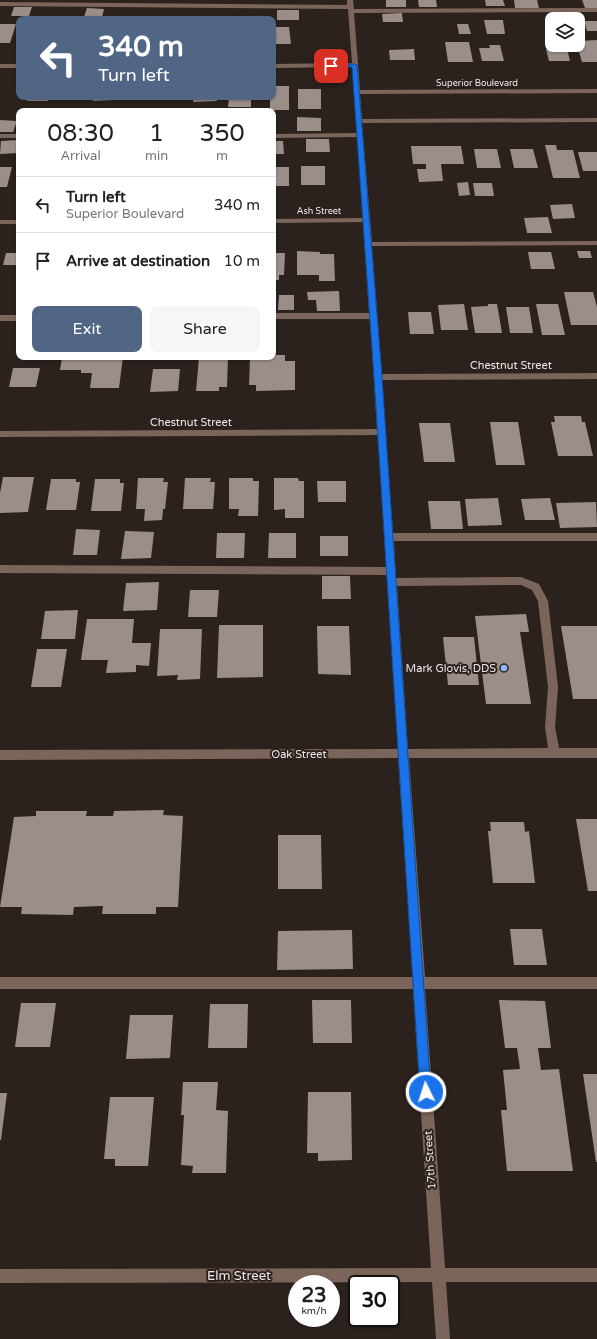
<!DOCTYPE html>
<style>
body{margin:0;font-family:"Varela Round",sans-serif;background:#f6f6f6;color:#222;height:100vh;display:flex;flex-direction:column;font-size:15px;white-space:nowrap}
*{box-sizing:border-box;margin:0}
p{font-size:13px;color:#767676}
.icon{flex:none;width:22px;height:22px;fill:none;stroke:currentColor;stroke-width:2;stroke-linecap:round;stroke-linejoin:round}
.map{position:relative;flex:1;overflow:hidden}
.side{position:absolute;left:16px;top:108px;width:260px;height:252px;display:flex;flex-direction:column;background:#fff;border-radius:8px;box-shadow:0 1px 3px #0004}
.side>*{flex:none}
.banner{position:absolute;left:16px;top:16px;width:260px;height:84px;border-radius:8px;box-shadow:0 1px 3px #0004;background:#506684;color:#fff;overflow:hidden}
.fabs{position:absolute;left:545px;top:12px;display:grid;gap:8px}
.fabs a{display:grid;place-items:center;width:40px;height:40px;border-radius:8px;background:#fff;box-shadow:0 1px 3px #0004;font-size:20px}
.speed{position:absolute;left:288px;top:1275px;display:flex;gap:8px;font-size:20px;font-weight:700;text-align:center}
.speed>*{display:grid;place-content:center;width:52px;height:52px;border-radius:50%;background:#fff;box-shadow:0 1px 3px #0004;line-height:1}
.speed small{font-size:10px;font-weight:400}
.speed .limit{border:2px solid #111;border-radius:6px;background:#fff;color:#111}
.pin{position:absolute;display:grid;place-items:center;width:34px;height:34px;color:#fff;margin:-17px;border-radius:8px;box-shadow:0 2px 6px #0006}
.me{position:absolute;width:44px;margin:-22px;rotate:356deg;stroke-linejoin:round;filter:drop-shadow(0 0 3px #0008)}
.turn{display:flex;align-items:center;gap:14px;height:84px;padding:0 16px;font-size:18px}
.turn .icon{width:52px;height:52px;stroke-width:2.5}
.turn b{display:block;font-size:28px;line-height:34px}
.eta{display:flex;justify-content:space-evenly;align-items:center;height:68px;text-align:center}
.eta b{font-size:24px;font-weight:600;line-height:28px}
.cta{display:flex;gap:8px;margin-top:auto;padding:8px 16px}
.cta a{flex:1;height:46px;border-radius:8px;background:#506684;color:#fff;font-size:16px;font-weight:600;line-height:46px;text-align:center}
.cta a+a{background:#f6f6f6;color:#222}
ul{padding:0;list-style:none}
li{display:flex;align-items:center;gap:12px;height:56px;padding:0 16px;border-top:1px solid #e0e0e0}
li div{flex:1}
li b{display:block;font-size:15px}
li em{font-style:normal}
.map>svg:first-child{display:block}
.building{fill:#9b8e88}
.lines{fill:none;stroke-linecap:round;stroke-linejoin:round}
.minor{fill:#7b655b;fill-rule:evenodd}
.route{fill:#1a73e8;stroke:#114b97}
.poi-dot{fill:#88bafc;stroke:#2c221d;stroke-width:1.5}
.labels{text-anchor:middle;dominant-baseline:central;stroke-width:4;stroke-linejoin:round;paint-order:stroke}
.far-street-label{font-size:9px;fill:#eee7e4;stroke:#2c221d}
.street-label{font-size:11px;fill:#eee7e4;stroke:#2c221d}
.poi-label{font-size:11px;fill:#eee7e4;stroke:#2c221d;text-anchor:end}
.near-street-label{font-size:13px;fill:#eee7e4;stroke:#2c221d}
</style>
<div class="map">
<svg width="597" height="1339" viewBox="0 0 597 1339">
<rect width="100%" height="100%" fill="#2c221d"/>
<!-- building -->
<path class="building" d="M386,0H406V7H386Z
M418,0H436L437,7H419Z
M485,0H503L505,6H486Z
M514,0H537L539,8H515Z
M582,0H597V8H585Z
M14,7H32L29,16H11Z
M87,8L104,9L102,17H84Z
M277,10H299V20H277Z
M402,13L403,22H383L382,14Z
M484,20H503L505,34H487Z
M584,21H597V31H587Z
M0,24H16L10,43H0Z
M457,24H468L471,34H459Z
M273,27H289L291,44H273Z
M597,40V62H582L577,45L578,41Z
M445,42H469L473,62H448Z
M489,45H500L504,61H482L479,48H490Z
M414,49L415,60H390L389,50Z
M546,49H567L570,61H549Z
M273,86H289V110H270V97H273Z
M298,89H321V109H298Z
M28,97H49L48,101H27Z
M61,97H82V100H61Z
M93,97H114V100L93,101Z
M194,97H217V101L193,102Z
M229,97H251V107H228Z
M297,117L321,118V131H297Z
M0,120L17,121L13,132H0Z
M306,139H329L330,152H306Z
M19,140L18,153L0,154L1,141Z
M273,141H283L284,154H273Z
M545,145H556L557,150H573L580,178H553Z
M411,146H461L464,164H441L443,181L419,182L417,169H426V164H413Z
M474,149H497L501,168H477Z
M510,149H533L538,168H514Z
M578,152H597V171H583Z
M301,166H325V185H301Z
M0,167H12L7,187H0Z
M273,167H289V186H273Z
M468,182L470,195L459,196L457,183Z
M473,183H492L494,196H475Z
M572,204L575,218L553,219L550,205Z
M548,217L552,233H527L524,218Z
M297,251L320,252V254H334L335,281H319V275H297Z
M577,251H590L592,258H579Z
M528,252H551L555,269H531Z
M6,253H19V265H3Z
M273,253H285L284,275H279V280H273Z
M339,291L340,311H317L316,300H308L307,292Z
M564,292H593L597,307V325H571Z
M279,295H294V310H278Z
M464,304L468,330H441L438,305Z
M488,304H497L502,333H475L471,307L488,306Z
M536,304H558L565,335H542Z
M506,307H529L533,333H510Z
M408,312H431L434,334H410Z
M273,355H285V361H295V390L256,391V385H249L250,358H269L273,357Z
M62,357H123L119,388H90L92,373H81V370H60Z
M199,357H228L227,387H219V391H196Z
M13,368H40L36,387H9Z
M153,369H180L178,391L150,392Z
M554,416H581L582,422H585L593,456H558L551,422H555Z
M490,422H518L525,465H496Z
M419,423H450L455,462H424Z
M3,477H34L28,512L0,513V493Z
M138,478H164L163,482H168L165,509H163L162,520L144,521L145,509H136Z
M185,478H211L210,482H215L213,509H183Z
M229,478H253V481H259L258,516H238L239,509H229Z
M274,478H298L299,481H304V518H285V509L274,510Z
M51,479H76V482H80L76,510H46Z
M95,479H120V483H124L121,511H91Z
M317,481H346V502H318Z
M498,498L502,525L468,526L465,499Z
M550,498L555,520H525L521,499Z
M428,501H460L463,529H431Z
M596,502L597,527L560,528L556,503Z
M76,529L100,530L97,555H73Z
M125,531L154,532L151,558L121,559Z
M217,533H245L244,558H216Z
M269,533H296V558H268Z
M320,536H348V556H320Z
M322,576H350L351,599H322Z
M159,582L157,610L123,611L126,583Z
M190,590H219L217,617H188Z
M78,610L75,639H41L45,611Z
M526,614L529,632H520L531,704H486L475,616Z
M87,619H134L132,643H151L149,666L136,665V672L106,673L108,660H81Z
M219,625H263V677L217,678Z
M317,626H349L351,675L318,674Z
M561,626H597V699H573Z
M160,629H202L200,679L177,680L178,675L157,676Z
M443,637H474L479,685H448Z
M37,649H67L61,687H31Z
M164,810L163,815L183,816L178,907H156V914H102L103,906L74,907L73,915L21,914L22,907H0L14,817L36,816V811H87L86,816H113L114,811Z
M576,819H597V891H588Z
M490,822H524L525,832L529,831L535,883H493L488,831H491Z
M278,835H321L322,889H278Z
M510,929H542L547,965H514Z
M352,930L353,969L277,970L278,931Z
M312,1000H351L352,1043H313Z
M499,1000L545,1001L551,1048H538L541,1070L559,1069L573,1171H507L501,1110H507L503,1070L520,1069L517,1048H505Z
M21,1003H56L50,1047H15Z
M210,1004H248L247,1048H208Z
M130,1015H173L170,1058L126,1059Z
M583,1074H597V1162H596Z
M183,1082H218L216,1110L228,1111L226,1173H192L193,1166L181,1165L184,1115H181Z
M308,1092H351L352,1160L318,1161V1153H307Z
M0,1093H7L1,1140H0Z
M110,1097H154L148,1166H115V1159H104Z"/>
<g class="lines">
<!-- minor -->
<path class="minor" d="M347,0H353L354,9L597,8V12L354,13L360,90L597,89V93L360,94L362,119L597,118V122L362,123L372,242L597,241V245L372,246L382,374L597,373V379L382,380L393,533H597V541H394L396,578L521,577L539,584L548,601L558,687L555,727L559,748H597V758H409L425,977H597V989H425L445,1268H597V1282H446L450,1339H436L432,1282L0,1283V1269L431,1268L413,989H0V977H413L398,758L0,760V750L398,749L387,575L0,573V565L386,567L378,435L0,437V431L377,429L370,319H273V313H369L363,222L273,223V219L363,218L357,137L273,138V134L357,133L352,67L273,68V64L352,63L348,9L0,6V2L347,5ZM521,585L532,590L538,601L548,687L545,727L548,748L408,749L397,586Z
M0,64H19V68H0Z
M0,134H19V138H0Z
M0,220H19V224H0Z
M0,315H19V321H0Z"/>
</g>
<!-- route -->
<path class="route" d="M329,64H354L357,65L382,377L431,1092L430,1097L426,1098L422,1097L420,1092L374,377L352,67H331L328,66Z"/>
<!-- markers -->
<circle class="poi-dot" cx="504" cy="668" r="4"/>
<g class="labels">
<!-- far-street labels -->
<g class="far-street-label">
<text x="477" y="83">Superior Boulevard</text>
<text x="319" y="211">Ash Street</text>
</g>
<!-- street labels -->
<g class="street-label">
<text x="511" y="365">Chestnut Street</text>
<text x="191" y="422">Chestnut Street</text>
<text x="299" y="754">Oak Street</text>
<text transform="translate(430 1160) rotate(-94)">17th Street</text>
</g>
<!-- poi labels -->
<g class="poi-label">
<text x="496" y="668">Mark Glovis, DDS</text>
</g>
<!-- near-street labels -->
<g class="near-street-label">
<text x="239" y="1276">Elm Street</text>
</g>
</g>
</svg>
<div class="fabs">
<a><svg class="icon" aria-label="layers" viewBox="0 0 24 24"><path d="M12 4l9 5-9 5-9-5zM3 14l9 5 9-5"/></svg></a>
</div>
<div class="speed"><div>23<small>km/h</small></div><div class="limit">30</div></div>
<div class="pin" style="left:331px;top:66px;background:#d93025"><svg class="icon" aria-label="arrive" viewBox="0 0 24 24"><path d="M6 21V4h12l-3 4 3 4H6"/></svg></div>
<svg class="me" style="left:426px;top:1092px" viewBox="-20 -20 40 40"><circle r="17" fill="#1a73e8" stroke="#fff" stroke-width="3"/><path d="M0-11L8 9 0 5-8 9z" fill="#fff"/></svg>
<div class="banner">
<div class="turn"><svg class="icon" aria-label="left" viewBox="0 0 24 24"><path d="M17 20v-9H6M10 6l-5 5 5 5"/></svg><div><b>340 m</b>Turn left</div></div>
</div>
<section class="side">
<div class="eta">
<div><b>08:30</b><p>Arrival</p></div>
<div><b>1</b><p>min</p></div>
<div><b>350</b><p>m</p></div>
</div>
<ul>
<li><svg class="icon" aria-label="left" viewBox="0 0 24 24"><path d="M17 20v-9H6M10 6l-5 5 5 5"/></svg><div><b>Turn left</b><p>Superior Boulevard</p></div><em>340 m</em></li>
<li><svg class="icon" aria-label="arrive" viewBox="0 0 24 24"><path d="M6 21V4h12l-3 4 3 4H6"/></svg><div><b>Arrive at destination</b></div><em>10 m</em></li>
</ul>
<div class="cta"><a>Exit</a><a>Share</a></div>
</section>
</div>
